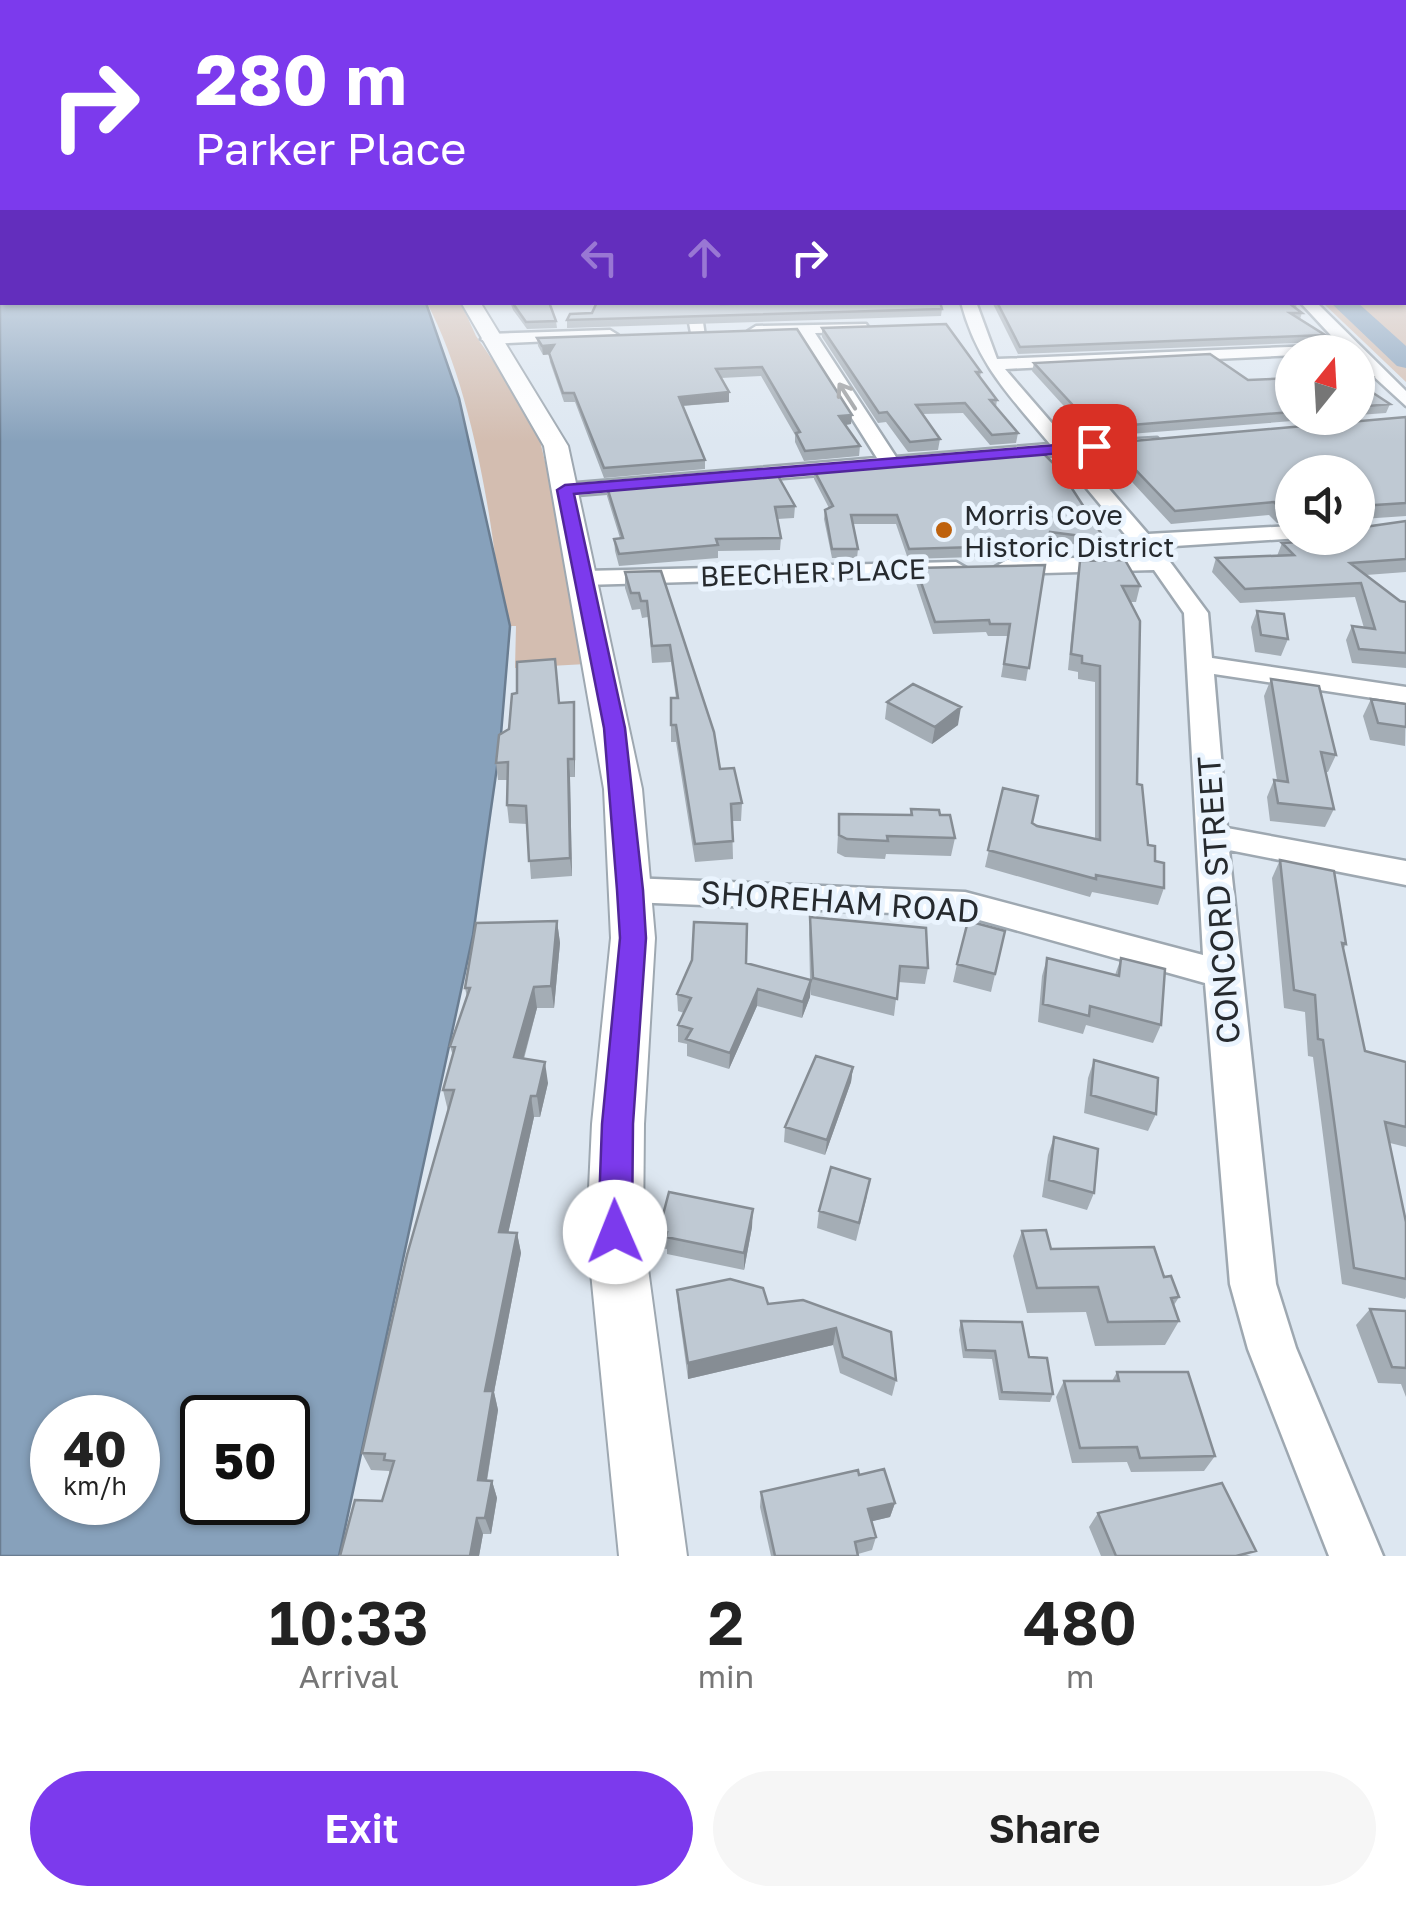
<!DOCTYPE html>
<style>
body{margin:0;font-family:"Golos Text",sans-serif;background:#f6f6f6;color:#222;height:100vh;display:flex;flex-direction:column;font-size:38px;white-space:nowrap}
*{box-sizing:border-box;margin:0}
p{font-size:32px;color:#767676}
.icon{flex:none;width:55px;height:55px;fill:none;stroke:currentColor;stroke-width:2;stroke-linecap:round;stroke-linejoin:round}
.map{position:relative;height:1556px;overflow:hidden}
.side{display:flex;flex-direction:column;background:#fff;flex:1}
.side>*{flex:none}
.hud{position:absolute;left:0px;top:0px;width:1408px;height:305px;box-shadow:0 2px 8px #0004;background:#7c3aed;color:#fff;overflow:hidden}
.needle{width:65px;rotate:18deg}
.fabs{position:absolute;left:1275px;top:335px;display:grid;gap:20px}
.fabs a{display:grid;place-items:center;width:100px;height:100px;border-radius:50%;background:#fff;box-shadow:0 2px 8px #0004;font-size:50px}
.speed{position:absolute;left:30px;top:1395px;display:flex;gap:20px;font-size:50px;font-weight:700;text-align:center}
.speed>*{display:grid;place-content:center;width:130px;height:130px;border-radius:50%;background:#fff;box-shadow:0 2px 8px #0004;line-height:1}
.speed small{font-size:25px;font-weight:400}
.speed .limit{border:5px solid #111;border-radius:15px;background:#fff;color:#111}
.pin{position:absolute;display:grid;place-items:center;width:85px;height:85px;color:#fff;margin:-42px;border-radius:20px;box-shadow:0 5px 15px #0006}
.me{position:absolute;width:110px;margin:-55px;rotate:359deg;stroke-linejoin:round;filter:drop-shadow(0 0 8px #0008)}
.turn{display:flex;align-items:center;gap:35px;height:210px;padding:0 30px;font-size:45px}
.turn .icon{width:130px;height:130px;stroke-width:2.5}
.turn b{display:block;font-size:70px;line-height:85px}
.lanes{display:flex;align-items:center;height:95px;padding:0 30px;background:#0003;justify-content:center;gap:50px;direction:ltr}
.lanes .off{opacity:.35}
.eta{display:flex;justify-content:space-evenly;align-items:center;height:170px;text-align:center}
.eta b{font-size:60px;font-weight:600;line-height:70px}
.primary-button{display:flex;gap:20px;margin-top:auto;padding:20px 30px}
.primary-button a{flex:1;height:115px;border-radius:60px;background:#7c3aed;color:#fff;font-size:40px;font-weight:600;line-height:115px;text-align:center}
.primary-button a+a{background:#f6f6f6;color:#222}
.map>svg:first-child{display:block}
.green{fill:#d3bdb0}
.water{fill:#87a1bb;stroke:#6a7d91;stroke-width:2.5;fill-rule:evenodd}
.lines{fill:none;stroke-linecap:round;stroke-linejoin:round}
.river{fill:#87a1bb;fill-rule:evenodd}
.minor-casing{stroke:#9ea8b1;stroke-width:5}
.major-casing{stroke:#9ea8b1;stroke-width:4}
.minor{fill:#fff;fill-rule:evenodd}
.major{fill:#fff;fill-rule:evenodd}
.wall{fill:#a4adb5}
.shaded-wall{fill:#868d94}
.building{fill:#bfc9d3;stroke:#868d94;stroke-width:2.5}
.oneway{stroke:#9d9fa1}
.route{fill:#7c3aed;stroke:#51269a;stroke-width:2.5}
.poi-dot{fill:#be620e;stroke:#eaf4fe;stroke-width:4}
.labels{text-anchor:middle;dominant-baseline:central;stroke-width:10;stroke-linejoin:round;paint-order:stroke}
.far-poi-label{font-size:28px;fill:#262a2e;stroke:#eaf4fe;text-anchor:start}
.far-street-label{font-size:28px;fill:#262a2e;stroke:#eaf4fe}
.street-label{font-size:32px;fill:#262a2e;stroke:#eaf4fe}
</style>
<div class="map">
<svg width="1406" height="1556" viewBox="0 0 1406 1556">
<rect width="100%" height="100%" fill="#dde7f1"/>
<!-- green -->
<path class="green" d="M1406,258V382L1323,303L1405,302Z
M427,303H461L476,336L536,424L574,583L586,664L515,668L516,626H503C494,527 473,390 427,303Z"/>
<!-- water -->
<path class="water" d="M0,224L2,302L426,303L459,398L510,626L500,746L473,935L339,1556H0ZM52,1418H138V1502H52ZM202,1418H288V1502H202Z"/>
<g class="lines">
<!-- river -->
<path class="river" d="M1330,302H1357L1406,346V368L1397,366Z"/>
<defs>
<path id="minor" d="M685,302H700L705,336L691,333Z
M961,302H976L997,359L1340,345L1300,302H1316L1406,391V406L1358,362V352L1005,369L1069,443L1157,438L1160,442L1150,448L1079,454L1148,534L1292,526V538H1300L1159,547L1208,613L1212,658L1406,687V703L1214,674L1227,828L1406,861V885L1229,850L1276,1284L1296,1348L1383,1556H1329L1248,1349L1230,1284L1205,983L965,916L630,902L618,899L613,890L618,881L630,878L965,892L1203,955L1184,613L1154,570L1007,574L995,567L1007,560L1143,556L1059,455L565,496L555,490L565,484L877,458L799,334H750L748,331L756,326L866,324L868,327L860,332L815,333L896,457L1050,444C1010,396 977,364 961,302Z
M610,330L618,335L616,338L489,344L481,339L489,334Z
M956,562L968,569L964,574L584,585L572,578L584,571Z"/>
<path id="major" d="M461,302H480L568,446L642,789L655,938L644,1124L643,1232L687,1556H619L587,1232L592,1124L611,938L604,789L544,446Z"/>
</defs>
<!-- minor casing -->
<use href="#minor" class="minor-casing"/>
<!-- major casing -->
<use href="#major" class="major-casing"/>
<!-- minor -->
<use href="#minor" class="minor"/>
<!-- major -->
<use href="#major" class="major"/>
</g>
<!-- wall -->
<path class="wall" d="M510,302H549L556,321L557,328L527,329L513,310Z
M722,302V304L942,309L941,316L567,328V320L592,313Z
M992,302H1297L1296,308L1302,313L1300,319L1325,335L1323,342L1018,354Z
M822,328L981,372L980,377L997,400L996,407L1018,433L1016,443L990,445L963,413L922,414L940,439L938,450L908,452L886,422L878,423L822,337Z
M797,329L851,424L845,425L860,446L859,456L804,461L795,442V435L761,376L721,378L729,402L683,406L705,460V469L604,478L575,402H564L550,362L549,354L543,355L538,346L537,338Z
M1034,363L1248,380L1292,378V418H1330L1092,437L1032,371Z
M1358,366L1372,376L1369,382L1358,383Z
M1358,383L1390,404L1386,413L1358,415Z
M1406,417V516L1362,519L1364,527L1406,521V572L1366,575L1400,601L1406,602V668L1352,663L1346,640L1352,626L1364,628L1355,597L1240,603L1212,572L1216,558L1277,556L1282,543L1297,542L1299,538H1358L1292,472V523H1277L1269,515L1171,524L1107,455L1110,443Z
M1032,452L1108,544L1106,553L1079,554L1080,545L1049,541L1046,555L908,559L896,524H853L858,549L857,558H832L824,519L825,510L829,508L814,479V470Z
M606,484L795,506L794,518L777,519L781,538L780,550L718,551V558L619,566L615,551L614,539L620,538L607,496Z
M1080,561L1140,586L1136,602H1130L1137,784L1148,845L1164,888L1158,905L1092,892L1090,897L985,867L1003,788L1032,823L1037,826L1095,839V682L1078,679V672L1068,670L1077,576Z
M1045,565L1026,681L1001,677L1008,636H988L986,632L933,634L915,580L916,568Z
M661,571L720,769L742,803L741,821H732L733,859L695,862L676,742H671V698H676L671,662L652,663L648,617L642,618L640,609L632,610L625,588V572Z
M1257,611L1288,639L1281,656L1255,652L1251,627Z
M1271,679L1336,755L1328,772H1326L1334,809L1325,827L1270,821L1267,797L1274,780H1277L1264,696Z
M1371,699L1406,704L1405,746L1370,740L1363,716Z
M887,702L958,725L932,744L885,719Z
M559,703L575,719V777H570L572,876L531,879L527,824L509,823L507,805V780H498L496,763Z
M911,809L940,815L955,838L951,856L886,854L885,859L845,857L837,853L839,814L910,815Z
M1280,860L1346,944L1343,950L1365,1051L1406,1062V1147L1390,1143L1406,1222V1297L1405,1299L1342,1284L1313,1057L1308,1056L1305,1012L1284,1008L1272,878Z
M810,917L928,968L925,984L898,982L894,1016L811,995V986L810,997L802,1018L757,1006L729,1069L687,1056V1044L678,1042V1025L684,1013L678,1011L677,994L746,963L810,980L809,934Z
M557,921L560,943L554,1008H537L524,1059L548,1083L540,1117H534L508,1233H517L521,1253L494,1392L498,1410L487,1481H492L497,1498L491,1534H483L479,1556H340L382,1501L390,1474L389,1471L371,1470L362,1453L448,1111L443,1090L453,1056L450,1046L467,997L465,988Z
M1005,931L991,992L953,982L957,964Z
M1047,958L1115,975L1121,958L1161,1025L1153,1043L1086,1025L1083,1034L1038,1022L1042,976Z
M1094,1060L1156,1114L1148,1131L1084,1113L1088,1078Z
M853,1067L851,1082L825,1155L784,1142L785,1127Z
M1054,1137L1094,1193L1087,1210L1042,1197L1048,1155Z
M867,1196L856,1241L817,1228L819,1211Z
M752,1227L744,1270L667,1254V1249L660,1248L659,1230Z
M1022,1231L1051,1249L1164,1277L1179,1297L1174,1305L1179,1321L1165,1345L1095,1346L1086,1312L1027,1313L1013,1256Z
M677,1290L768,1304L803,1300L896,1380L892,1396L840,1373L833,1345L688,1379L678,1307Z
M1370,1309L1406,1311V1397L1401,1384L1378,1383L1356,1325Z
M961,1321L1029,1357L1053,1394L1050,1402L999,1400L992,1359L963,1358L959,1330Z
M1117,1372L1215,1456L1204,1471L1131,1472L1127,1462L1072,1463L1056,1397L1064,1381H1112Z
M859,1475L895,1503L890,1517L872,1521L876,1537L872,1550L858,1554V1556H771L760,1507L761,1492Z
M1098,1513L1251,1556H1101L1089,1527Z"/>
<!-- shaded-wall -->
<path class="shaded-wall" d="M554,345V354L543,355L542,346Z
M729,392V402L679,406V397Z
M852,415L851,424L838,426L839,416Z
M574,702L575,719V777L574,759Z
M961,707L958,725L932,744L935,727Z
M568,759L570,777L572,876L570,858Z
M557,921L560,943L554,1008L551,986Z
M811,980L810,997L802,1018L803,1002Z
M534,987L537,1008L518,1078L514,1057Z
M758,989L757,1006L729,1069L730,1053Z
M545,1062L548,1083L540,1117L537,1096Z
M853,1067L851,1082L825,1155L827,1140Z
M531,1096L534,1117L504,1252L499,1232Z
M753,1209L752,1227L744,1270V1253Z
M517,1233L521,1253L494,1392L498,1410L484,1497L478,1480L485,1391Z
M836,1328L833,1345L688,1379V1363Z
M492,1481L497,1498L491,1534L485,1518Z
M895,1503L890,1517L865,1523L868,1509Z
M477,1518L483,1534L479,1556H470Z"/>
<!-- building -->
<path class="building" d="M512,302H549L556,321L526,322Z
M597,302H721V304L940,302L942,309L567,320L570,314L592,313Z
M997,302H1297L1289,303L1302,313H1290L1325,335L1020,347Z
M946,324L981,372H976L997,400H990L1018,433L992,435L965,403L916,405L940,439L910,442L887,412L879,413L822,328Z
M797,329L852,415L839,416L860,446L805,451L796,433L800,432L762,367L716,369L729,392L679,397L705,460L604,468L574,393H563L549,353L554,345L542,346L537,338Z
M1336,350L1339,352H1294Z
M1210,354L1248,380L1292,378V412L1094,428L1034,363Z
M1358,366L1372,376H1358Z
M1358,383L1390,404L1358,407Z
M1406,417V503L1360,506L1364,527L1406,521V559L1350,563L1400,601L1406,602V653L1359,649L1352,626L1375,629L1361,583L1245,589L1216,558L1294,555L1282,543L1315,541L1311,538H1358V472H1292V510H1282L1274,502L1175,511L1110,443Z
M1032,452L1045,455L1060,470L1108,544L1081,545L1082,536L1050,532L1048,545L909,549L897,515H851L858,549H832L825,510L833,506L814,470Z
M778,476L795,506L775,507L781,538L716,539L718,545L619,554L614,539L623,538L606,484Z
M1125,560L1140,586H1122L1140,621L1137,784L1142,785L1148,845L1155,846V861L1164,863V888L1096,875V879L988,850L1003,788L1038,796L1032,823L1037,826L1100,840V666L1082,663V656L1071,654L1080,561Z
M1045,565L1029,668L1004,664L1010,624H990L989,620L935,622L916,568Z
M661,571L714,732L720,769L734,768L742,803L731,804L733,841L695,844L676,725H671V698H678L670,645L652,646L647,601H641L639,593H631L625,572Z
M1257,611L1284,614L1288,639L1261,635Z
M555,659L559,703L574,702V759H568L570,858L529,861L526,806L507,805L508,762L496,763L499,735L509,729L512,694L517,693V662Z
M1271,679L1319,686L1336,755L1321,752L1334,809L1278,803L1274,780L1288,782Z
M913,684L961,707L935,727L887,702Z
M1371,699L1406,704V727L1378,723Z
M911,809L939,810L940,815H950L955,838L887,836L888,841L847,839L839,835V814L912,815Z
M1280,860L1334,871L1346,944L1342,943L1365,1051L1406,1062V1127L1385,1122L1406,1222V1279L1354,1268L1323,1040L1318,1039L1315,995L1294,990Z
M810,917L926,928L928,968L900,966L897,999L813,978Z
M557,921L551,986L534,987L514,1057L545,1062L537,1096H531L499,1232L517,1233L485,1391H493L478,1480L492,1481L485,1518H477L470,1556H340L355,1500L382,1501L394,1461L384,1460L385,1454L362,1453L407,1255L454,1090H443L455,1047L450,1046L470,988H465L476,923Z
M968,921L1005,931L995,974L957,964Z
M694,922L747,924L746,963L811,980L803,1002L758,989L730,1053L686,1039L692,1029L678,1025L691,998L677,994L692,960Z
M1047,958L1119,976L1121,958L1165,969L1161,1025L1090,1006L1089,1016L1043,1004Z
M816,1056L853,1067L827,1140L785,1127Z
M1094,1060L1158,1078L1156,1114L1091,1095Z
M1054,1137L1098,1149L1094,1193L1049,1180Z
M831,1167L870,1179L859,1223L819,1211Z
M669,1192L753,1209L744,1253L666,1237L667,1232L659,1230Z
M1046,1230L1051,1249L1154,1247L1164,1277L1171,1276L1179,1297L1171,1298L1179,1321L1108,1322L1098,1287L1037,1288L1022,1231Z
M730,1279L763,1288L768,1304L803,1300L891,1332L896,1380L843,1357L836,1328L688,1363L677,1290Z
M1370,1309L1406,1311V1368L1392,1367Z
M961,1321L1022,1322L1029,1357L1047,1358L1053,1394L1002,1392L995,1351L966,1350Z
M1117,1372H1188L1215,1456L1140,1458L1137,1447L1080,1448L1064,1381H1119Z
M884,1469L895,1503L868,1509L876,1537L855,1542L858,1556H775L761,1492L858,1470L859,1475Z
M1222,1483L1256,1551L1236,1556H1116L1098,1513Z"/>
<!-- one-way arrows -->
<defs><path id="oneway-shaft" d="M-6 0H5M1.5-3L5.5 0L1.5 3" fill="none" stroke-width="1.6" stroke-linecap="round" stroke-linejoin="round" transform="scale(2.5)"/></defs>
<use class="oneway" href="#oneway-shaft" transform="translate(847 396) rotate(-123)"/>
<!-- sky -->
<linearGradient id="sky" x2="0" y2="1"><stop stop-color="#81acd6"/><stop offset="0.51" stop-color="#f0f4f9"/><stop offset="1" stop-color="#f0f4f9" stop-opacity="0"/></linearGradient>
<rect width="1406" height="442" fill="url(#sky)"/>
<!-- route -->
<path class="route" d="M1094,442L1099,443V450L574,494L625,728L643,890L646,938L633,1124L632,1232L627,1244L615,1248L603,1244L598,1232L602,1124L620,938L617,890L604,728L557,490L565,485Z"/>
<!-- markers -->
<circle class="poi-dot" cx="944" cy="530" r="10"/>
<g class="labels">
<!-- far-poi labels -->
<g class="far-poi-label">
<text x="964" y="514">Morris Cove<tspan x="964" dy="32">Historic District</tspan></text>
</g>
<!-- far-street labels -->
<g class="far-street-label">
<text transform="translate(813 572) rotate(-2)">BEECHER PLACE</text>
</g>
<!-- street labels -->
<g class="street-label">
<text transform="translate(1218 900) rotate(-94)">CONCORD STREET</text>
<text transform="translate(840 901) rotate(4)">SHOREHAM ROAD</text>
</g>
</g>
</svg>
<div class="fabs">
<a><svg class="needle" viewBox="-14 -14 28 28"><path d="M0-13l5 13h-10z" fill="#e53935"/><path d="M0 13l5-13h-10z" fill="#767676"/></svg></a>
<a><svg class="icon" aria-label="sound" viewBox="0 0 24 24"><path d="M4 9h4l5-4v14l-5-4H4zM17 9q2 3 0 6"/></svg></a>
</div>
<div class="speed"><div>40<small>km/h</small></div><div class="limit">50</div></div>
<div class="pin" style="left:1094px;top:446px;background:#d93025"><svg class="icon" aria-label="arrive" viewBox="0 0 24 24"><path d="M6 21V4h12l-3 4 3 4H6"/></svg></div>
<svg class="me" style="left:615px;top:1232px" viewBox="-20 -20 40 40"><circle r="19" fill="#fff"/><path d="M0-13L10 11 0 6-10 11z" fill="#7c3aed"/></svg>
<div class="hud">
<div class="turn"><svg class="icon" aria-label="right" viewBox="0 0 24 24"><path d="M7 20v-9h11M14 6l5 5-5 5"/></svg><div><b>280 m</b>Parker Place</div></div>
<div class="lanes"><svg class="icon off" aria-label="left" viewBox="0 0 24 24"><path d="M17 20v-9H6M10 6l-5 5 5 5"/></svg><svg class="icon off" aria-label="ahead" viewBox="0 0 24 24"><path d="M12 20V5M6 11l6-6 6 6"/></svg><svg class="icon" aria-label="right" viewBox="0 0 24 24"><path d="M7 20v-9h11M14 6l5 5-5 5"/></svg></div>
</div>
</div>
<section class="side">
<div class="eta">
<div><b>10:33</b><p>Arrival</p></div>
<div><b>2</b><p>min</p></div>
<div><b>480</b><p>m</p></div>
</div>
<div class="primary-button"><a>Exit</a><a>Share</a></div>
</section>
